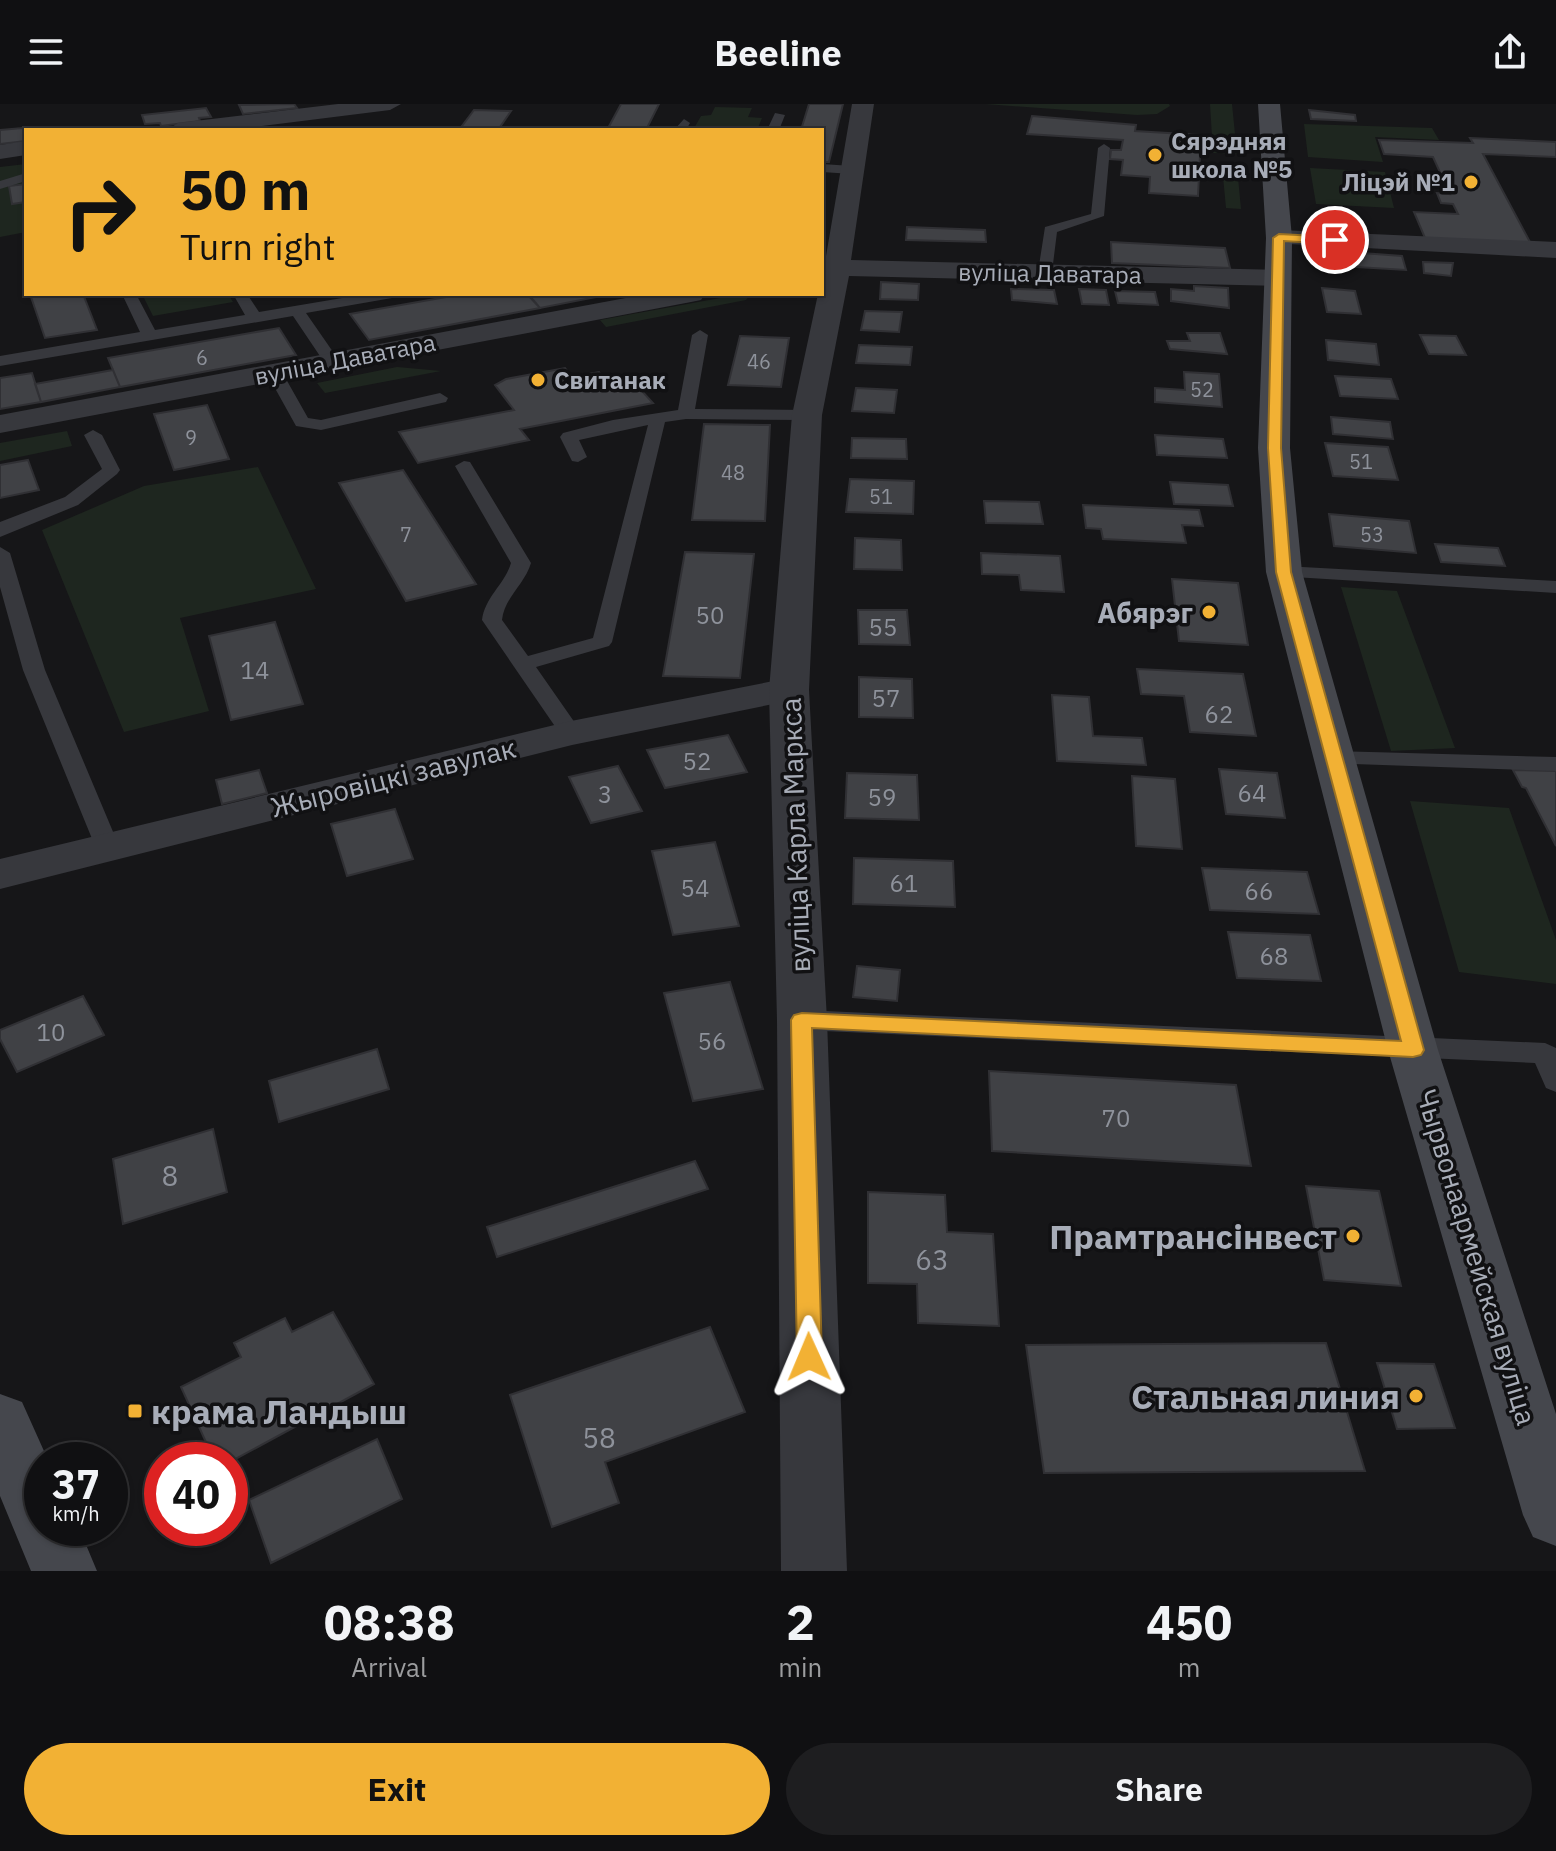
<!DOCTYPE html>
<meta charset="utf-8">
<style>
body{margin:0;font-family:"IBM Plex Sans",sans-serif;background:#1e1e20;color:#f1f3f6;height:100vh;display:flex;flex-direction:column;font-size:30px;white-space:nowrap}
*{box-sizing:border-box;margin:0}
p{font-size:26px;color:#9c9d9f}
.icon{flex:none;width:44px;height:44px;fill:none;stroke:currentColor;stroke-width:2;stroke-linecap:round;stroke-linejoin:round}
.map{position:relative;height:1467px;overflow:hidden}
.details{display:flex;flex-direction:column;background:#101012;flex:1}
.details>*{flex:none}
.hud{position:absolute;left:24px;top:24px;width:800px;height:168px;border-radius:0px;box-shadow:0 2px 6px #0004,0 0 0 2px #303032;background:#f2b134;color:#111;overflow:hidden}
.speed{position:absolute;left:24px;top:1338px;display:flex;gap:16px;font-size:40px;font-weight:700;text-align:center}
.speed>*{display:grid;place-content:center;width:104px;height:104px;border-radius:50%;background:#101012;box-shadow:0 2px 6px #0004,0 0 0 2px #303032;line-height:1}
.speed small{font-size:20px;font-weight:400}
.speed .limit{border:12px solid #d22;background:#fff;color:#111}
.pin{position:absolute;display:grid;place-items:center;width:68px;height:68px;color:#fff;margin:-34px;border:4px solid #fff;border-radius:50%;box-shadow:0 2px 8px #0007}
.me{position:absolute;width:88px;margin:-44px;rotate:359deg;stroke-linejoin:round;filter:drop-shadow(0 0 6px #0008)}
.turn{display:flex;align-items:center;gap:28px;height:168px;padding:0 24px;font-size:36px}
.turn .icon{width:104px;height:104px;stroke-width:2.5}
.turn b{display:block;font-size:56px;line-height:68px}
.eta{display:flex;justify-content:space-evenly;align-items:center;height:136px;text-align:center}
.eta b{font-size:48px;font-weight:700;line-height:56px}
.cta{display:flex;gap:16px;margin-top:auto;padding:16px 24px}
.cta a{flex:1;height:92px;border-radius:48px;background:#f2b134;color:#111;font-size:32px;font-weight:700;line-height:92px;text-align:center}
.cta a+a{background:#1e1e20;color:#f1f3f6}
header{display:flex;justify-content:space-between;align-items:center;height:104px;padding:0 24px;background:#101012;font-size:36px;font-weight:700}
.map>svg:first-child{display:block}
.green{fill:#1e261f}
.building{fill:#404145;stroke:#303034;stroke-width:2}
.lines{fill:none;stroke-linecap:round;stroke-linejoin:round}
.service{fill:#37383d;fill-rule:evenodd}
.minor{fill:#37383d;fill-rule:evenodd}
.tertiary{fill:#37383d;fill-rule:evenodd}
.secondary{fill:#45474d;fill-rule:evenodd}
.route{fill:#f2b134;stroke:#9d7322;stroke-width:2}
.poi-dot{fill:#f2b134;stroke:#111113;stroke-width:3}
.labels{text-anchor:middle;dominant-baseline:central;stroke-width:7;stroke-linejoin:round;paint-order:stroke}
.far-number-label{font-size:20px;fill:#8e929b}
.far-poi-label{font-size:24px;font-weight:bold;fill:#a8adb8;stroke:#111113;text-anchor:start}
.far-street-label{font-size:24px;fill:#a8adb8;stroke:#111113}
.number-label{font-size:24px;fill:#8e929b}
.poi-label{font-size:28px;font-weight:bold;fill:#a8adb8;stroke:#111113;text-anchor:end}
.street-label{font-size:28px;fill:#a8adb8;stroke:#111113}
.near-number-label{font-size:28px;fill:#8e929b}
.near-poi-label{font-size:34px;font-weight:bold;fill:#a8adb8;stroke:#111113;text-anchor:end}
</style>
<header><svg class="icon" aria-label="menu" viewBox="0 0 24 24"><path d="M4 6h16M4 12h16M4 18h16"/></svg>Beeline<svg class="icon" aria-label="share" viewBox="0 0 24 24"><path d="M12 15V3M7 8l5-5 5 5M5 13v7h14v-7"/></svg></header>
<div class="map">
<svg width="1556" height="1467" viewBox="0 0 1556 1467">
<rect width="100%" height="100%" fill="#161618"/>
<!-- green -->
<path class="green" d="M985,0H1169L1170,2L1157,10L1137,11Z
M1210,0H1232L1237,50L1213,49Z
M715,3L752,4L748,13L762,14L757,26H693L701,12L711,11Z
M1304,20L1432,24L1439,36L1375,33L1383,58L1308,53Z
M26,60V128L0,133V63Z
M1222,62L1237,63L1241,105L1226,104Z
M1310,64L1385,68L1394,104L1316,100Z
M142,190H228L233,198L153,212Z
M742,190H751L746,196L606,223L600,216Z
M397,263L441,267L325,289L317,279Z
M67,327L72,342L0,357V339Z
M258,363L316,485L180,514L209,607L124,628L42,426L144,382Z
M1341,483L1397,487L1455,644L1391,647Z
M1410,697L1509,704L1556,836V880L1459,868Z"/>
<!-- building -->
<path class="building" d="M294,0L297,4L243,10L239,1Z
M621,0H659L646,26H607Z
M809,0H843L829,58H822V26H801Z
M206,4L211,13L199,14L200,17L161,22L160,19L145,20L142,11Z
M474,6L511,7L498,26H459Z
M1309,6L1355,11L1356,17L1311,15Z
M1032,12L1136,21L1135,27L1201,31L1198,92L1149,89L1150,73L1121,71L1123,56L1110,55L1111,46H1121L1123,36L1027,30Z
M34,23V26H26V37L0,40V26Z
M1470,34L1556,38V53L1483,50L1531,140L1425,134L1414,108L1458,110L1453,100L1441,99L1437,89L1450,90L1433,53L1384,50L1379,36L1473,39Z
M26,80V98L12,100L9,82Z
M907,123L985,126L986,138L906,136Z
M1111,138L1225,144L1230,164L1112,159Z
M1321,146L1402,152L1406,166L1323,161Z
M1423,158L1453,159L1451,172L1424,169Z
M881,178L919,180L918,196L880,195Z
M1194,182L1228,184L1229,204L1171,197V185L1194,187Z
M1322,184L1355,187L1361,210L1327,208Z
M1011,185L1054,186L1057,200L1012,196Z
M1079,185L1106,186L1109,201L1082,200Z
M1115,187L1155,188L1158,201L1118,199Z
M30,190H83L97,226L45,234Z
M463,190H527L540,204L369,236L350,210Z
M528,190H606L607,191L540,204Z
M865,207L902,208L899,228L861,226Z
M279,224L296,251L120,283L108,254Z
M1187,229H1220L1227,250L1170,245L1167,237H1190Z
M1420,231L1456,232L1466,251L1429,250Z
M740,232L789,234L781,283L728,281Z
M1326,236L1376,240L1379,261L1328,256Z
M859,241L912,243L910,261L856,259Z
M565,264L572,273L599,268L606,278L630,274L653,299L520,325L529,336L418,359L399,328L514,306L495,281L506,275Z
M113,266L120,283L41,298L35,280Z
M1184,268L1219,270L1222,303L1155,298V284L1185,286Z
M32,269L41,298L0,305V274Z
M1335,272L1391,275L1398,295L1340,292Z
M856,284L897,286L894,309L852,307Z
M207,301L229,355L174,366L154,310Z
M1331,313L1390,318L1393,335L1333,330Z
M704,320L770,321L765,417L692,416Z
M1155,331L1223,335L1227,354L1157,351Z
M852,334L906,335L907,355L851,354Z
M1325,339L1388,343L1398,376L1333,372Z
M28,356L39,386L0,394V361Z
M403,366L476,480L406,497L339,379Z
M850,375L914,377L913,410L846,408Z
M1170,378L1228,381L1233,402L1174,400Z
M984,397L1039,398L1043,420L986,419Z
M1083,401L1199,406L1203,422L1182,421L1186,439L1103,435L1101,425L1086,424Z
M1329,410L1409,417L1416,449L1334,442Z
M855,434L901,436L902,466L854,465Z
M1435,440L1498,444L1505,462L1441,458Z
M685,448L754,450L740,574L663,572Z
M981,449L1060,452L1064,488L1021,486L1019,471L982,470Z
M1172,475L1238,479L1248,541L1179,537Z
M858,506H907L910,541L859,540Z
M275,518L303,600L231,616L209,532Z
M1137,565L1243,570L1256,632L1190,628L1184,592L1141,590Z
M859,573L912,575L913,614L859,613Z
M1052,591L1089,593L1093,632L1142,634L1146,661L1057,657Z
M728,631L747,668L665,684L647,646Z
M618,662L642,707L591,719L569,673Z
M1219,665L1277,669L1285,714L1226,710Z
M259,666L267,689L222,700L216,676Z
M1513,666L1556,667V742L1526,684L1522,683Z
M847,669L917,671L919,716L845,714Z
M1132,672L1175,675L1182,745L1136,742Z
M395,705L413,755L347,772L331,720Z
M715,738L739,822L673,831L652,747Z
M854,754L953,757L955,803L853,800Z
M1202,764L1307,768L1319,810L1210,806Z
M1228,828L1310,831L1321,877L1237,874Z
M857,862L900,866L897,897L853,893Z
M730,878L763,985L693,997L664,889Z
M83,892L104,931L17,968L0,935V926Z
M377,945L389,985L279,1018L269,977Z
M989,967L1236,981L1251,1062L992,1047Z
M213,1025L227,1088L123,1120L113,1055Z
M695,1057L708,1085L497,1153L487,1123Z
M1306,1082L1379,1087L1401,1182L1324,1176Z
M868,1088L945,1091L947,1128L993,1130L999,1222L918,1219L917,1180L868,1179Z
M333,1208L374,1280L230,1358L214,1356L181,1283L241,1253L234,1239L285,1214L292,1228Z
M710,1223L745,1308L605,1358L619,1399L552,1423L510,1291Z
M1326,1239L1365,1367L1044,1369L1026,1241Z
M1377,1259L1434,1260L1455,1324L1397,1325Z
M377,1335L402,1395L271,1459L249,1396Z"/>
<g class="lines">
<!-- service -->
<path class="service" d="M775,9L785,11L779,26H767Z
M684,15L690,19L686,26H674Z
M1104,40L1110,44L1104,112L1057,128L1052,168L1050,171H1040L1038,168L1045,123L1091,110L1098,44Z
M822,60L852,62L858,66L852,70L822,68Z
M26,69V77L0,85V77Z
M122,190H136L155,226L245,211L233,190H247L259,208L366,190H399L392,194L306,209L340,258L332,263L326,261L293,212L0,262V252L140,228Z
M700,226L708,231L695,305L807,306L815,311L807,316L686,315L665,318L612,538L609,542L536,563L582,629L579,634H563L482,516C485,493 505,480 511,459L455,362L464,357L470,358L531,459C525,480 504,494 502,516L528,552L593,534L648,321L579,336L587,353L578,358L572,357L560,333L563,329L613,316L678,306L692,231Z
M274,263L282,268L308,314L321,316L440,289L448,294L446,298L321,326L296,322L266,268Z
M93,326L102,331L120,366L117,370L78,401L0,433V418L65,393L102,365L84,331Z
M0,443L10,449L45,566L119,742L116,748H98L95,742L23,566L0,483Z
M1284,462L1556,477V489L1277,472L1274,468Z
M1333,647L1556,653V667L1325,659L1322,654L1325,649Z
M802,906L1545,939L1556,944V988L1546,984L1535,959L802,926L792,923L788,916L792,909Z"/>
<!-- minor -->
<path class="minor" d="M338,0H401L390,6L231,26H167L178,19Z
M26,37V51L0,55V41Z
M1279,126L1556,138V154L1270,139L1266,134L1270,129Z
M789,574L803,578L809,586L803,594L572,641L0,785V755L571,617Z"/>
<!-- tertiary -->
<path class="tertiary" d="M852,0H874L851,156L1278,166L1287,168L1291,174L1287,180L1278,182L849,172L822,311L809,586L827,916L847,1467H781L777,916L769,586L792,311L818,190H822V158H825Z
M647,190H705L701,196L691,198L0,329V311Z"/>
<!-- secondary -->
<path class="secondary" d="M1258,0H1280L1292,134L1290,344L1302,468L1438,946L1556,1310V1442L1533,1433L1523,1411L1388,946L1266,468L1258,344L1266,134Z
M0,1290L22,1298L48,1356H42V1424H79L97,1467H31L0,1392Z"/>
</g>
<!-- route -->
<path class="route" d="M1279,130L1335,133L1340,136L1335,140L1284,137L1281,344L1291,468L1424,946L1421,951L1413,953L812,924L822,1253L818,1261L809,1264L800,1261L797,1253L791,916L794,911L802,909L1401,937L1276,468L1268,344L1273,134Z"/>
<!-- markers -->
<g class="poi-dot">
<circle cx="1155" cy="51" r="8"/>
<circle cx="1471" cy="78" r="8"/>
<circle cx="538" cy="276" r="8"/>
<circle cx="1209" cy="508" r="8"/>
<circle cx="1353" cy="1132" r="8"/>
<circle cx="1416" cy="1292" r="8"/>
<rect x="127" y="1299" width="16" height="16" rx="4"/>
</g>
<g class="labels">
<!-- far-number labels -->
<g class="far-number-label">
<text x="202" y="253">6</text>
<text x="759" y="257">46</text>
<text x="1202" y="285">52</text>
<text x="191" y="333">9</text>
<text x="1361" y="357">51</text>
<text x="733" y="368">48</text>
<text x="881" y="392">51</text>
<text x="406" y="430">7</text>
<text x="1372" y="430">53</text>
</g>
<!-- far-poi labels -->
<g class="far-poi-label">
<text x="1171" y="37">Сярэдняя<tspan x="1171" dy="28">школа №5</tspan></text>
<text x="1455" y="78" text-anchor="end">Ліцэй №1</text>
<text x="554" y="276">Свитанак</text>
</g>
<!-- far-street labels -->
<g class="far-street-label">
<text transform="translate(1050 169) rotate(1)">вуліца Даватара</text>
<text transform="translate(345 255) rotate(-11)">вуліца Даватара</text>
</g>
<!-- number labels -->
<g class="number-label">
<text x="710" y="511">50</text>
<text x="883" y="523">55</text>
<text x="255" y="566">14</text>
<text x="886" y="594">57</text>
<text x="1219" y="610">62</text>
<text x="697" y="657">52</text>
<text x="1252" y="689">64</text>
<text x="605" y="690">3</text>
<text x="882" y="693">59</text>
<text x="904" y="779">61</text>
<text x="695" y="784">54</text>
<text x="1259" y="787">66</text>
<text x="1274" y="852">68</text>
<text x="51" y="928">10</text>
<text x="712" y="937">56</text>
<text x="1116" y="1014">70</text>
</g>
<!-- poi labels -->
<g class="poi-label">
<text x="1193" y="508">Абярэг</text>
</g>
<!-- street labels -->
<g class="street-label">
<text transform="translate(393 673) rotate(-14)">Жыровіцкі завулак</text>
<text transform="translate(795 731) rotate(-92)">вуліца Карла Маркса</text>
<text transform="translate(1477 1153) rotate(73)">Чырвонаармейская вуліца</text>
</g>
<!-- near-number labels -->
<g class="near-number-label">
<text x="170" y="1071">8</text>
<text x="932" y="1155">63</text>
<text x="599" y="1333">58</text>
</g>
<!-- near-poi labels -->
<g class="near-poi-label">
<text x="1337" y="1132">Прамтрансінвест</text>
<text x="1400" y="1292">Стальная линия</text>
<text x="151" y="1307" text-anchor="start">крама Ландыш</text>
</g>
</g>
</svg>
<div class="speed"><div>37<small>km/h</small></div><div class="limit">40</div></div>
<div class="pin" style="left:1335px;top:136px;background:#d93025"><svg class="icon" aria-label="arrive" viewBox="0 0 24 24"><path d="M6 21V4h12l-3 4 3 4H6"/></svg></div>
<svg class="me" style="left:809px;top:1253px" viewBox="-20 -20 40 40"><path d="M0-17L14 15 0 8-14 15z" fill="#f2b134" stroke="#fff" stroke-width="4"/></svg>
<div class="hud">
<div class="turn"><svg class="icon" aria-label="right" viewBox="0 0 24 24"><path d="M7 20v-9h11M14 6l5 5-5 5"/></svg><div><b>50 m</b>Turn right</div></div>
</div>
</div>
<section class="details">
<div class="eta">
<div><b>08:38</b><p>Arrival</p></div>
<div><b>2</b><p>min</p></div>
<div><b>450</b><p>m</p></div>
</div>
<div class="cta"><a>Exit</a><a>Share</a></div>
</section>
